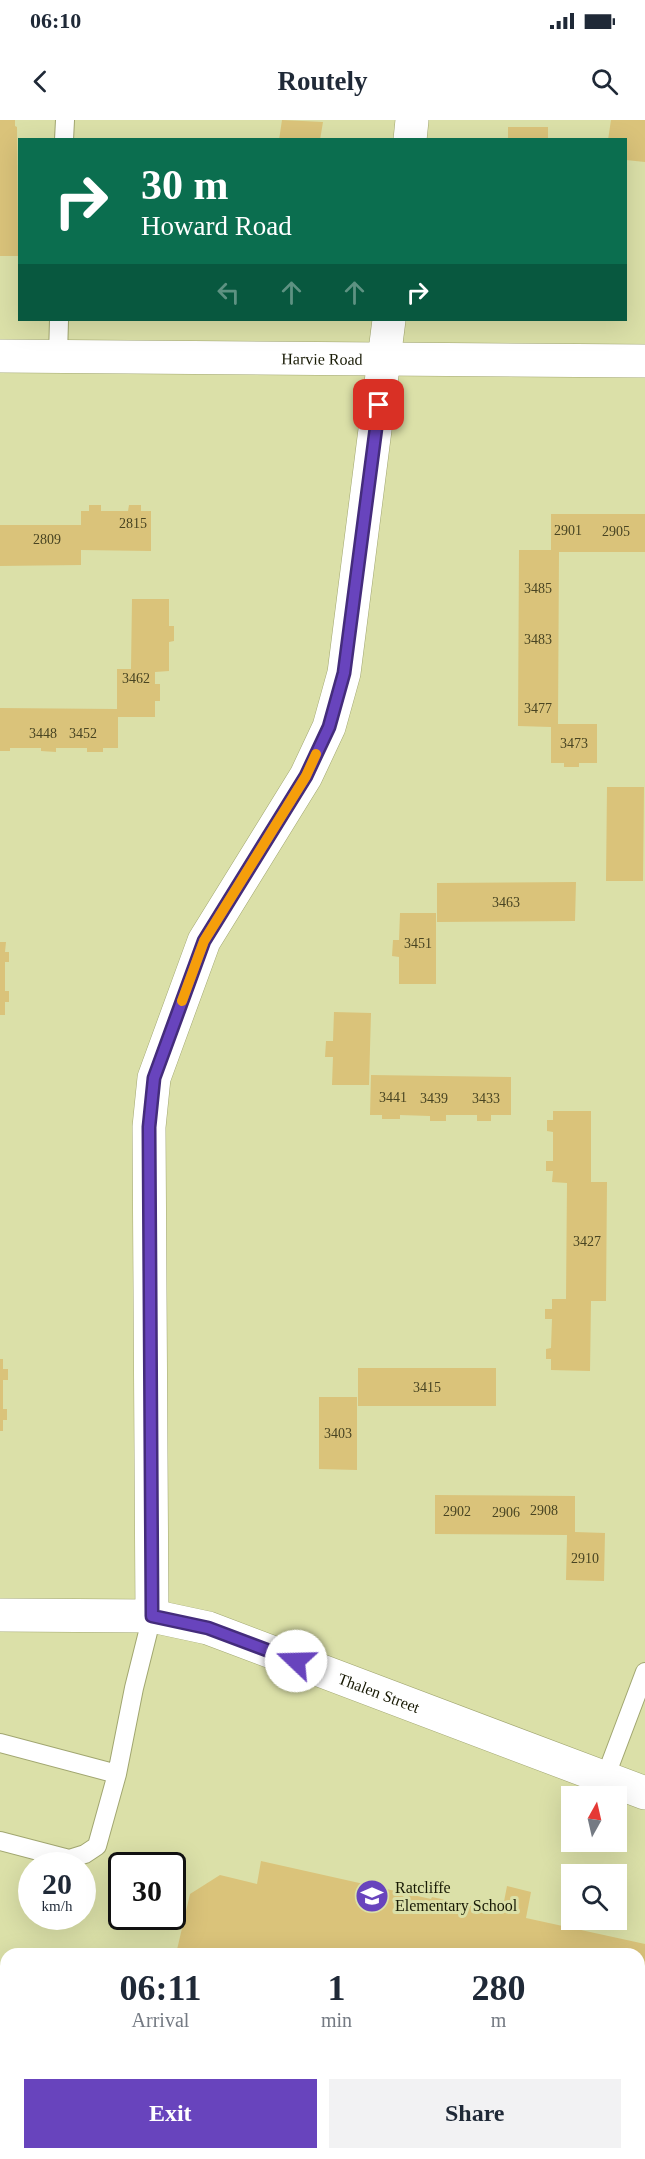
<!DOCTYPE html>
<style>
body{margin:0;font-family:Georgia,serif;background:#f2f2f3;color:#1f2937;height:100vh;display:flex;flex-direction:column;font-size:22px;white-space:nowrap}
*{box-sizing:border-box;margin:0}
p{font-size:20px;color:#747a83}
.icon{flex:none;width:33px;height:33px;fill:none;stroke:currentColor;stroke-width:2;stroke-linecap:round;stroke-linejoin:round}
.map{position:relative;flex:1;overflow:hidden}
.details{position:absolute;left:0px;top:1828px;width:645px;height:212px;display:flex;flex-direction:column;background:#fff;border-radius:18px 18px 0 0;box-shadow:0 6px 24px #0002}
.details>*{flex:none}
.banner{position:absolute;left:18px;top:18px;width:609px;height:183px;border-radius:0px;box-shadow:0 6px 24px #0002;background:#0b6e4f;color:#fff;overflow:hidden}
.needle{width:39px;rotate:8deg}
.buttons{position:absolute;left:561px;top:1666px;display:grid;gap:12px}
.buttons a{display:grid;place-items:center;width:66px;height:66px;border-radius:0px;background:#fff;box-shadow:0 6px 24px #0002;font-size:30px}
.speed{position:absolute;left:18px;top:1732px;display:flex;gap:12px;font-size:30px;font-weight:700;text-align:center}
.speed>*{display:grid;place-content:center;width:78px;height:78px;border-radius:50%;background:#fff;box-shadow:0 6px 24px #0002;line-height:1}
.speed small{font-size:15px;font-weight:400}
.speed .limit{border:3px solid #111;border-radius:9px;background:#fff;color:#111}
.pin{position:absolute;display:grid;place-items:center;width:51px;height:51px;color:#fff;margin:-26px;border-radius:12px;box-shadow:0 3px 9px #0006}
.me{position:absolute;width:66px;margin:-33px;rotate:291deg;stroke-linejoin:round;filter:drop-shadow(0 0 4px #0008)}
.turn{display:flex;align-items:center;gap:21px;height:126px;padding:0 24px;font-size:27px}
.turn .icon{width:78px;height:78px;stroke-width:2.5}
.turn b{display:block;font-size:42px;line-height:51px}
.lanes{display:flex;align-items:center;height:57px;padding:0 24px;background:#0003;justify-content:center;gap:30px;direction:ltr}
.lanes .off{opacity:.35}
.eta{display:flex;justify-content:space-evenly;align-items:center;height:102px;text-align:center}
.eta b{font-size:36px;font-weight:700;line-height:42px}
.action{display:flex;gap:12px;margin-top:auto;padding:12px 24px}
.action a{flex:1;height:69px;border-radius:0px;background:#6844bd;color:#fff;font-size:24px;font-weight:700;line-height:69px;text-align:center}
.action a+a{background:#f2f2f3;color:#1f2937}
.status{display:flex;justify-content:space-between;align-items:center;height:42px;padding:0 30px;background:#fff;direction:ltr}
.status svg{height:16px;fill:currentColor}
header{display:flex;justify-content:space-between;align-items:center;height:78px;padding:0 24px;background:#fff;font-size:27px;font-weight:700}
.map>svg:first-child{display:block}
.building{fill:#dac37a}
.lines{fill:none;stroke-linecap:round;stroke-linejoin:round}
.lane-casing{stroke:#a1a670;stroke-width:20}
.street-casing{stroke:#a1a670;stroke-width:34}
.secondary-casing{stroke:#a1a670;stroke-width:34}
.lane{stroke:#fff;stroke-width:18}
.street{stroke:#fff;stroke-width:33}
.secondary{stroke:#fff;stroke-width:33}
.route-casing{stroke:#442c7b;stroke-width:15}
.route{stroke:#6844bd;stroke-width:10}
.slow{stroke:#f59e0b;stroke-width:10}
.labels{text-anchor:middle;dominant-baseline:central;stroke-width:6;stroke-linejoin:round;paint-order:stroke}
.number-label{font-size:14px;fill:#484422}
.street-label{font-size:16px;fill:#181a05;stroke:#dbe0a8}
.poi-label{font-size:16px;fill:#181a05;stroke:#dbe0a8;text-anchor:start}
</style>
<div class="status"><b>06:10</b><svg viewBox="0 0 49 12"><path d="M0 12V9h3v3zM5 12V6h3v6zM10 12V3h3v9zM15 12V0h3v12zM26 1h20v11H26zM47 4h2v5h-2z"/></svg></div>
<header><svg class="icon" aria-label="back" viewBox="0 0 24 24"><path d="M15 5l-7 7 7 7"/></svg>Routely<svg class="icon" aria-label="search" viewBox="0 0 24 24"><circle cx="10" cy="10" r="6"/><path d="M15 15l6 6"/></svg></header>
<div class="map">
<svg width="645" height="2039" viewBox="0 0 645 2039">
<rect width="100%" height="100%" fill="#dbe0a8"/>
<!-- building -->
<path class="building" d="M0,0H15V6L17,7L18,136H0Z
M282,0L323,2L320,20H279Z
M611,0H645V42L626,40V20H608Z
M508,7H548V20H508Z
M89,385H101V391H128L129,385H141V391H151V431L81,430V445L0,446V405H81V391H89Z
M551,394H645V432H559L558,604H597V643H579V647H564V643H551V607L518,606L519,430H551Z
M132,479H169V506H174V521L169,522V551L155,552V564H160V581H155V597H118V628H103V632H87V628H56V632L41,631V628H10V631H0V588L117,589V549H131Z
M607,667H644L643,761H606Z
M576,762L575,801L437,802V763Z
M400,793H436V864H399V837L392,836L393,820H399Z
M0,822H6L5,832H9V842H5V871H9V882H5V895H0Z
M334,892L371,893L369,965H332L333,937H325L326,921H333Z
M371,955L511,957V995H491V1001H477V995H446V1001H430V996L400,995V999H382V995H370Z
M553,991H591V1062H607L606,1181H591L590,1251L551,1250V1239H546V1229L551,1228L552,1199H545V1189H552V1179H566L567,1063L552,1062L553,1051H546V1041H553V1012L547,1011V1000H553Z
M0,1239H3V1249H8V1260H3V1289H7V1300H3V1311H0Z
M358,1248H496V1286H358Z
M319,1277H357V1350L319,1349Z
M435,1375L575,1376V1412L605,1413L604,1461L566,1460L567,1415L435,1414Z
M261,1741L431,1779L432,1777L502,1792L507,1766L531,1772L526,1798L645,1824V1950L643,1958L639,1957V1834H176L190,1774L220,1755L257,1764Z
M114,2034H339L338,2039H113Z
M411,2034H510L508,2039H410Z"/>
<g class="lines">
<defs>
<path id="lane" d="M64,20L65,0
M58,236L59,200
M0,1623L117,1654
M605,1658L645,1552
M0,1721L69,1739L85,1734L97,1726L117,1654L134,1568L152,1496
M639,1986L645,1987
M568,2039L569,2034"/>
<g id="street">
<path d="M410,20L412,0"/>
<path id="s1" d="M0,1495L152,1496L208,1508L645,1673"/>
<path d="M152,1496L149,1007L154,958L204,821L306,656L329,607L344,553L389,200"/>
</g>
<g id="secondary">
<path id="s2" d="M0,236L645,241"/>
</g>
</defs>
<!-- lane casing -->
<use href="#lane" class="lane-casing"/>
<!-- street casing -->
<use href="#street" class="street-casing"/>
<!-- secondary casing -->
<use href="#secondary" class="secondary-casing"/>
<!-- lane -->
<use href="#lane" class="lane"/>
<!-- street -->
<use href="#street" class="street"/>
<!-- secondary -->
<use href="#secondary" class="secondary"/>
</g>
<g class="lines">
<defs>
<path id="route" d="M296,1541L208,1508L152,1496L149,1007L154,958L204,821L306,656L329,607L344,553L379,285"/>
</defs>
<!-- route casing -->
<use href="#route" class="route-casing"/>
<!-- route -->
<use href="#route" class="route"/>
<!-- slow -->
<path class="slow" d="M182,881L204,821L306,656L316,634"/>
</g>
<!-- icons -->
<defs>
<symbol id="school-disc" viewBox="-11 -11 22 22"><circle r="9.5" fill="#6844bd" stroke="#dbe0a8"/><path d="M0-5L7-2L0 1L-7-2ZM-4 1L0 2.5L4 1V4Q0 6-4 4Z" fill="#fff"/></symbol>
</defs>
<g fill-rule="evenodd">
<use href="#school-disc" x="353" y="1757" width="38" height="38"/>
</g>
<g class="labels">
<!-- number labels -->
<g class="number-label">
<text x="133" y="403">2815</text>
<text x="568" y="410">2901</text>
<text x="616" y="411">2905</text>
<text x="47" y="419">2809</text>
<text x="538" y="468">3485</text>
<text x="538" y="519">3483</text>
<text x="136" y="558">3462</text>
<text x="538" y="588">3477</text>
<text x="43" y="613">3448</text>
<text x="83" y="613">3452</text>
<text x="574" y="623">3473</text>
<text x="506" y="782">3463</text>
<text x="418" y="823">3451</text>
<text x="393" y="977">3441</text>
<text x="434" y="978">3439</text>
<text x="486" y="978">3433</text>
<text x="587" y="1121">3427</text>
<text x="427" y="1267">3415</text>
<text x="338" y="1313">3403</text>
<text x="544" y="1390">2908</text>
<text x="457" y="1391">2902</text>
<text x="506" y="1392">2906</text>
<text x="585" y="1438">2910</text>
</g>
<!-- street labels -->
<g class="street-label">
<text stroke="none"><textPath href="#s2" startOffset="322">Harvie Road</textPath></text>
<text stroke="none"><textPath href="#s1" startOffset="392">Thalen Street</textPath></text>
</g>
<!-- poi labels -->
<g class="poi-label">
<text x="395" y="1767">Ratcliffe<tspan x="395" dy="18">Elementary School</tspan></text>
</g>
</g>
</svg>
<div class="buttons">
<a><svg class="needle" viewBox="-14 -14 28 28"><path d="M0-13l5 13h-10z" fill="#e53935"/><path d="M0 13l5-13h-10z" fill="#747a83"/></svg></a>
<a><svg class="icon" aria-label="search" viewBox="0 0 24 24"><circle cx="10" cy="10" r="6"/><path d="M15 15l6 6"/></svg></a>
</div>
<div class="speed"><div>20<small>km/h</small></div><div class="limit">30</div></div>
<div class="pin" style="left:379px;top:285px;background:#d93025"><svg class="icon" aria-label="arrive" viewBox="0 0 24 24"><path d="M6 21V4h12l-3 4 3 4H6"/></svg></div>
<svg class="me" style="left:296px;top:1541px" viewBox="-20 -20 40 40"><circle r="19" fill="#fff"/><path d="M0-13L10 11 0 6-10 11z" fill="#6844bd"/></svg>
<div class="banner">
<div class="turn"><svg class="icon" aria-label="right" viewBox="0 0 24 24"><path d="M7 20v-9h11M14 6l5 5-5 5"/></svg><div><b>30 m</b>Howard Road</div></div>
<div class="lanes"><svg class="icon off" aria-label="left" viewBox="0 0 24 24"><path d="M17 20v-9H6M10 6l-5 5 5 5"/></svg><svg class="icon off" aria-label="ahead" viewBox="0 0 24 24"><path d="M12 20V5M6 11l6-6 6 6"/></svg><svg class="icon off" aria-label="ahead" viewBox="0 0 24 24"><path d="M12 20V5M6 11l6-6 6 6"/></svg><svg class="icon" aria-label="right" viewBox="0 0 24 24"><path d="M7 20v-9h11M14 6l5 5-5 5"/></svg></div>
</div>
<section class="details">
<div class="eta">
<div><b>06:11</b><p>Arrival</p></div>
<div><b>1</b><p>min</p></div>
<div><b>280</b><p>m</p></div>
</div>
<div class="action"><a>Exit</a><a>Share</a></div>
</section>
</div>
